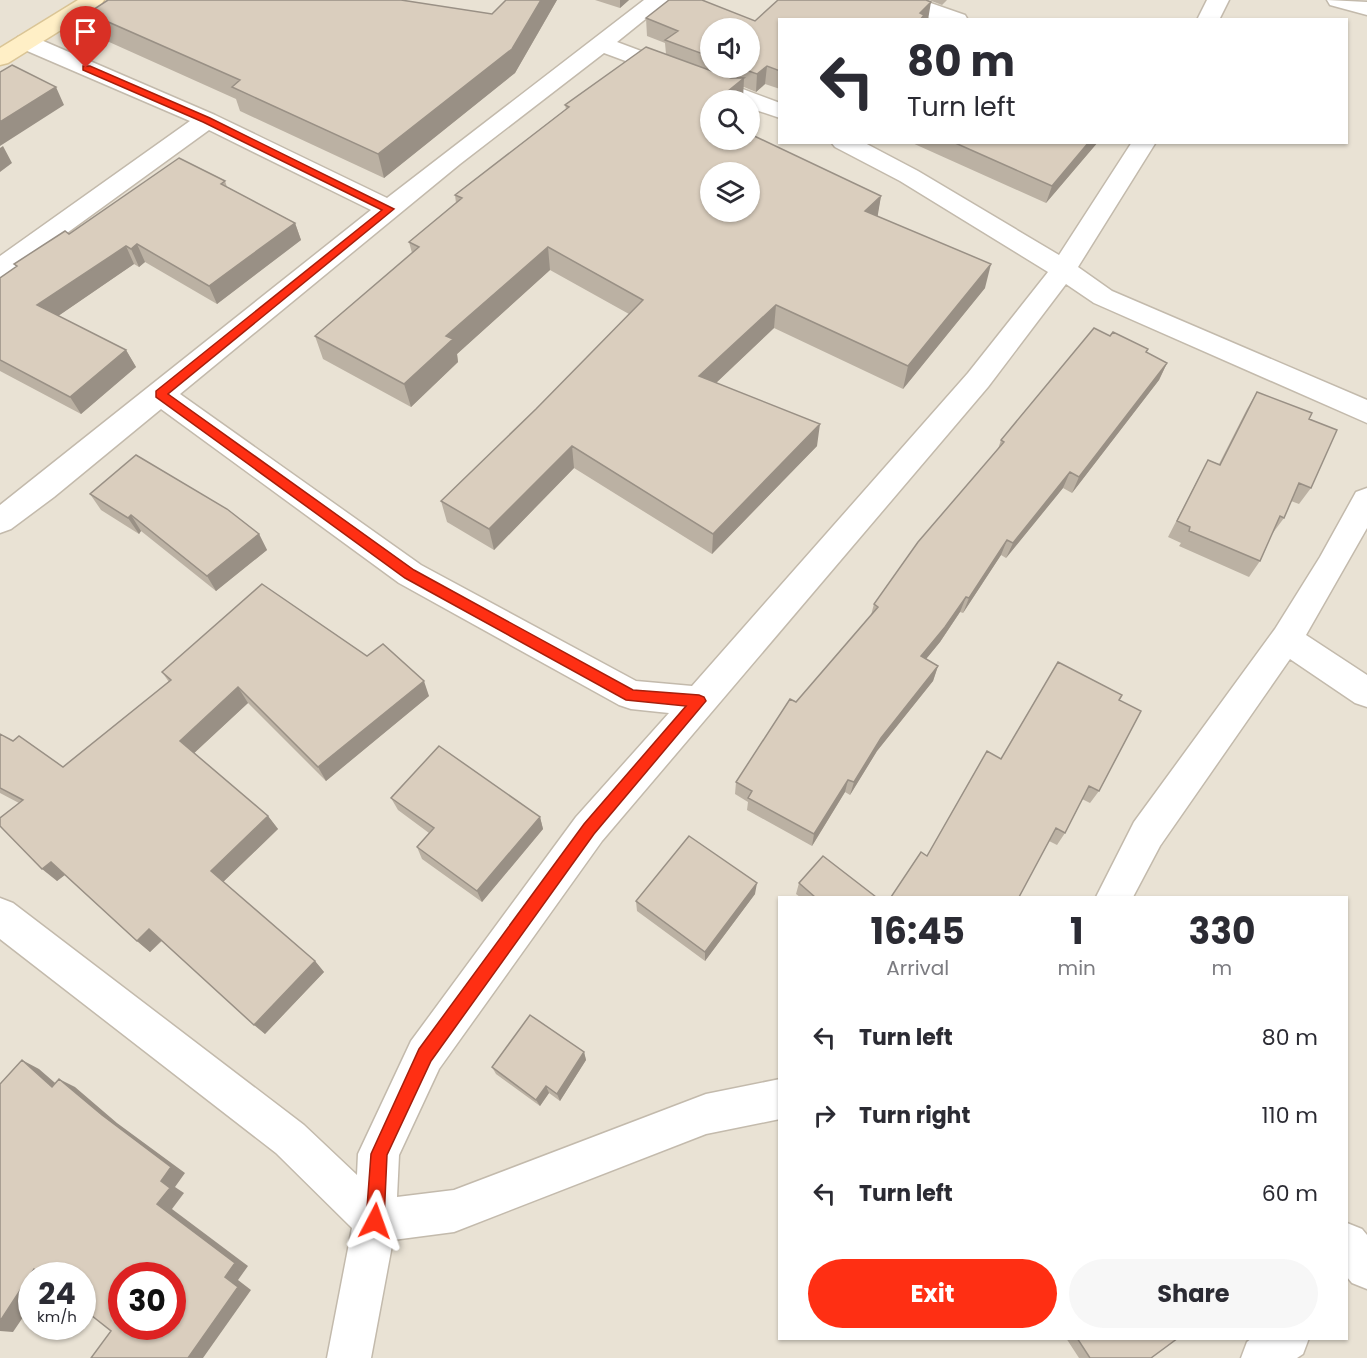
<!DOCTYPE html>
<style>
body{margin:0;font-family:Poppins,sans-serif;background:#f7f7f7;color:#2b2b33;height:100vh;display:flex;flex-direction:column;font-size:22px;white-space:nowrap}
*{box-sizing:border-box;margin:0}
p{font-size:20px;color:#7c7c81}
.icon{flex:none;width:33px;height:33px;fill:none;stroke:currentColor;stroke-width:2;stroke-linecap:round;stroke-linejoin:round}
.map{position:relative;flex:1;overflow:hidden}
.side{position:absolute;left:778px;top:896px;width:570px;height:444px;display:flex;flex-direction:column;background:#fff;border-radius:0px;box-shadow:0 2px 4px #0004}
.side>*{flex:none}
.hud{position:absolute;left:778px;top:18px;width:570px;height:126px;border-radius:0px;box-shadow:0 2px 4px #0004;background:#fff;color:#2b2b33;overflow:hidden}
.buttons{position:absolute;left:700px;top:18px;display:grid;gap:12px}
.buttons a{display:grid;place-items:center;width:60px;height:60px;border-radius:50%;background:#fff;box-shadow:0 2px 4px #0004;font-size:30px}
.speed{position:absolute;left:18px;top:1262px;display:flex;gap:12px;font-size:30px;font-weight:700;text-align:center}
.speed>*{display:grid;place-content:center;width:78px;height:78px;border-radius:50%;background:#fff;box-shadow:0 2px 4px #0004;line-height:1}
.speed small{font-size:15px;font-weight:400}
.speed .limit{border:9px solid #d22;background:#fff;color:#111}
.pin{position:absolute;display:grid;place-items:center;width:51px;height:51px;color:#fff;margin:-62px -26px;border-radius:50% 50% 50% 0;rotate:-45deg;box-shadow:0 0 6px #0007}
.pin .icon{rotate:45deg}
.me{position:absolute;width:66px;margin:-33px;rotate:4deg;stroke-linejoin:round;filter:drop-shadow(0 0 4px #0008)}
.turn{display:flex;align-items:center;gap:21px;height:126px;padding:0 30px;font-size:27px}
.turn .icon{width:78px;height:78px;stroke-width:2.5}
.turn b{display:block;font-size:42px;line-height:51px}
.eta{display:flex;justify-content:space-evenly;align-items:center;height:102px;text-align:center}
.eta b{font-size:36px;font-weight:700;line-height:42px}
.cta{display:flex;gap:12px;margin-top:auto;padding:12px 30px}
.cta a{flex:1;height:69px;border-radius:36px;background:#ff2f13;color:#fff;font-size:24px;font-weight:700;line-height:69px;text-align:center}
.cta a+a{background:#f7f7f7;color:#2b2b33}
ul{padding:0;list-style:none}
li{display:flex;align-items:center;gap:18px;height:78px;padding:0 30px}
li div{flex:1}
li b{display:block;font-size:22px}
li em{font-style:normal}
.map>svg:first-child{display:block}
.residential{fill:#e9e2d4;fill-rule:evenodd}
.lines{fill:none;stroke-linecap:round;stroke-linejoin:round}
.street-casing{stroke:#c3baac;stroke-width:3}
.secondary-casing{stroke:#dac596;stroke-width:3}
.street{fill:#fff;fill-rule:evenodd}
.secondary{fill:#ffefc6;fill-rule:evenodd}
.wall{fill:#bbb1a3;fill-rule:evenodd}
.shaded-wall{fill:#999085}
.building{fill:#dacebe;stroke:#999085;stroke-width:1.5;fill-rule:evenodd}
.route{fill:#ff2f13;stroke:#a61f0c;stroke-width:1.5}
</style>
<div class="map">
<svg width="1367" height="1358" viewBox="0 0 1367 1358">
<rect width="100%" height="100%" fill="#f4f0e7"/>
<!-- residential -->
<path class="residential" d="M0,0H1367V1358H0ZM780,20H1347V142H780ZM711,28H750V68H711ZM711,100H750V140H711ZM711,172H750V212H711ZM780,897H1347V1338H780ZM32,1275H82V1326H32ZM122,1275H172V1326H122Z"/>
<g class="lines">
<defs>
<path id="street" d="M644,0H669L617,42L780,103V118L750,108V100H731L604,53L460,164L180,394L421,565L636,681L692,686L968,373L1048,272L900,181L835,147L831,142H863L918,171L1059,255L1132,142H1156L1078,267L1112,291L1367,400V423L1094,303L1066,284L988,387L602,841L439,1069L399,1155L397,1197L454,1190L706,1094L780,1079V1119L706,1134L454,1232L393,1240L371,1358H327L352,1228L276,1153L0,939V898L13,903L304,1125L357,1175L358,1154L411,1041L576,817L669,713L631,709L619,705L399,583L161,409L54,497L11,529L0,533V505L371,210L209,130L9,275L0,278V256L190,121L18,47L15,42L18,37L26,35L34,37L215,115L387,198Z
M891,0H922L965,15L968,20H935L894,5Z
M1207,0H1229L1219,20H1197Z
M1327,0L1367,2V15L1330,5Z
M1367,488V528L1306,635L1367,675V707L1355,703L1290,659L1160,846L1133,897H1096L1134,822L1275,629L1320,557L1356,492Z
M1347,1223L1362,1229L1367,1235V1289L1352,1283L1347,1277Z
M1252,1338H1309L1303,1354L1297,1358H1241L1247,1342Z"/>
<path id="secondary" d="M78,0H104L101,5L8,63L0,65V48Z"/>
</defs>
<!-- street casing -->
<use href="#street" class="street-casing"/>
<!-- secondary casing -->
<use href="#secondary" class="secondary-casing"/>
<!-- street -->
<use href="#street" class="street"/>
<!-- secondary -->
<use href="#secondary" class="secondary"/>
</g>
<!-- wall -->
<path class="wall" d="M506,0H557L515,73L384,178L240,111L236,99L98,37L88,13L492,14Z
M595,0H629L620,8Z
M929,0H947L942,5Z
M646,18L755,21L780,20V89L765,84L756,92L744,87L711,100V140L881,196L877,216L985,288L903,389L774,328L716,383L817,446L712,554L574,468L494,550L447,522L441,501L536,409L629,314L550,270L457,354L458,362L411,407L323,359L315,336L412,253L409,242L456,203L455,195L566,109L565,105L666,54L665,43L647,36ZM711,28L750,68H711Z
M910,142H1098L1046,203Z
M225,181L227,187L295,223L301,240L217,304L145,262L139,267L134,264L58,316L126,350L136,367L81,414L0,371V278L16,267L14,264L69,234Z
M1147,353L1167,363L1159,380L1072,493L1063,488L1006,558L1001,555L963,613L960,612L940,642L926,659L938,666L933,681L877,751L850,795L845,792L812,846L747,810L748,802L735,794L736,782L796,702L871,615L874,604L998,449L1001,440Z
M1257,392L1309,419L1311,488L1299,504L1291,501L1284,518L1272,534L1260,561L1249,577L1179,546L1181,543L1168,537L1208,460L1219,464L1247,409Z
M90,494L259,534L267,550L216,591L141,531L139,534L101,510Z
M367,656L429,696L326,781L248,703L194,753L268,816L278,829L223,882L315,961L324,972L265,1034L162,941L150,952L137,941L65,875L57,881L19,803L0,793V734L63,767L169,682L162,672Z
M1119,700L1099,791L1090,803L1082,799L1065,833L1057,845L1049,841L927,856L1001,759Z
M391,798L540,817L543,829L482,902L422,859L417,847L429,833L398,810Z
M799,883L876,897H800L796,894Z
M755,894L705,961L637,911L636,901Z
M584,1052L586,1060L560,1101L549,1093L540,1106L496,1074L492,1067Z
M1066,1338H1178L1151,1358H1079Z"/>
<!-- shaded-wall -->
<path class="shaded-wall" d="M541,0H557L515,73L384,178L378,154Z
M620,0H629L620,8Z
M931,2L928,20H919L920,13Z
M767,66L765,84L756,92L757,74Z
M744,78L743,100H717Z
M56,87L64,105L0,146V122Z
M1089,142H1098L1046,203L1052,186Z
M3,146L12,163L0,172V148Z
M881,196L877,220L865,211Z
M295,223L301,240L217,304L209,286Z
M137,244L145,262L139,267L131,249Z
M126,246L134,264L48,323L37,305Z
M548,247L550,270L457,354L458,362L411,407L404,384L446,336Z
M991,264L985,288L903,389L908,366Z
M776,305L774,328L699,399V376Z
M126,350L136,367L81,414L70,397Z
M1167,363L1159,380L1072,493L1079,477Z
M820,424L817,446L712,554L713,534Z
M572,446L574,468L494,550L489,529Z
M1070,472L1063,488L1006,558L1013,543Z
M131,515L141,531L139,534L128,518Z
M259,534L267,550L216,591L207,576Z
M1007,540L1001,555L963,613L969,598Z
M966,597L960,612L940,642L917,670L921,656Z
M938,666L933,681L877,751L850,795L854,782L881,738Z
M424,681L429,696L326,781L318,767Z
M238,687L248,703L191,756L180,741Z
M848,780L845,792L812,846L814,834Z
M268,816L278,829L222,883L211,871Z
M540,817L543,829L482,902L477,891Z
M51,862L66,874L57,881L42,869Z
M757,883L755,894L705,961V952Z
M149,929L162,940L150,952L137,941Z
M315,961L324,972L265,1034L254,1025Z
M584,1052L586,1060L560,1101L557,1094Z
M22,1060L39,1069L69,1095L52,1087Z
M59,1079L75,1087L117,1123L185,1173L175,1187L184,1193L172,1209L248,1266L238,1280L251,1290L203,1358H188L225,1277L157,1204L161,1181L102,1115Z
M546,1086L549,1093L540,1106L536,1100Z
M34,1269L51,1275H32V1304L13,1332L0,1331V1321Z"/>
<!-- building -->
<path class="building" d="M108,0H401L492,14L506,0H541L512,49L378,154L232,87L240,80L88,13Z
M669,0H702L755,21L778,0H926L931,2L920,13L924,15L920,20H780V71L767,66L757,74L740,68H750V28H711V57L665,40L678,31L646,18Z
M646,47L731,78H744L717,100H711V105L708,108L711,109V140H750V134L881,196L865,211L991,264L908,366L776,305L699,376L820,424L713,534L572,446L489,529L441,501L536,409L643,300L548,247L446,336L453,339L404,384L315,336L419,247L409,242L462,198L455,195L569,107L565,105ZM711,172H750V212H711Z
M12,65L56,87L0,122V72Z
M953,142H1089L1052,186Z
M179,158L225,181L221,184L295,223L209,286L137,244L131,249L126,246L37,305L126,350L70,397L0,360V278L17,266L14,264L65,231L69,234Z
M1094,328L1110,336L1113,332L1148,349L1146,352L1167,363L1079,477L1070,472L1013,543L1007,540L969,598L966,597L945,627L921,656L938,666L881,738L854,782L848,780L814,834L748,798L752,791L736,782L790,699L796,702L878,607L874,604L918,542L1004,442L1001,440Z
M1257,392L1312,413L1309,419L1337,430L1311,488L1299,483L1284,518L1280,516L1260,561L1189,531L1190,527L1177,521L1208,460L1220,465Z
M136,455L227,509L259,534L207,576L131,515L128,518L90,494Z
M262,584L367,656L383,644L424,681L318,767L238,687L180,741L268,816L211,871L315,961L254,1025L149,929L137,941L51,862L42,869L0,826V818L23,800L0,788V734L13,741L19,736L63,767L171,680L162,672Z
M1058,662L1122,695L1119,700L1141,711L1099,791L1089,786L1065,833L1056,828L1019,897H891L921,852L927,856L987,751L1001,759Z
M439,746L540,817L477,891L417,847L434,828L391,798Z
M689,836L757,883L705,952L636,901Z
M823,856L876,897H815L799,883Z
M530,1015L584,1052L557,1094L546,1086L536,1100L492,1067Z
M22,1060L52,1087L59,1079L102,1115L171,1167L161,1181L170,1188L157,1204L235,1263L225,1277L238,1287L188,1358H91L111,1331L82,1308V1275H42L34,1269L0,1321V1084ZM122,1275H172V1326H122Z
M1077,1338H1178L1151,1358H1090Z"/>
<!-- route -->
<path class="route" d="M83,66H90L210,118L394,209L168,394L414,570L633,690L699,695L704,697L706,701L594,834L431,1061L387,1155L384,1221L381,1227L375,1229L369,1227L366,1221L371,1154L419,1049L584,824L686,706L626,700L405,578L156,397V391L382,210L203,122L83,70Z"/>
</svg>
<div class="buttons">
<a><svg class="icon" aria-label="sound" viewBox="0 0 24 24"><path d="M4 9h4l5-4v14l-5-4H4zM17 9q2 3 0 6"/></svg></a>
<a><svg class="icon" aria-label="search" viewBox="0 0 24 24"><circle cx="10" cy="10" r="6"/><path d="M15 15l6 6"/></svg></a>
<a><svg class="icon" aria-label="layers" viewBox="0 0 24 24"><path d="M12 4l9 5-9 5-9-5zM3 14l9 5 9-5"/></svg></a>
</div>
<div class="speed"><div>24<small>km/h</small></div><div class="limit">30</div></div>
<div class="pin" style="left:86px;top:68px;background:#d93025"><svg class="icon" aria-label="arrive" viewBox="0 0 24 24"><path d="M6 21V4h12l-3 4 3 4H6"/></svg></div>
<svg class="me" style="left:375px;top:1221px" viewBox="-20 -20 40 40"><path d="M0-17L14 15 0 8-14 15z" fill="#ff2f13" stroke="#fff" stroke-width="4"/></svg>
<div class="hud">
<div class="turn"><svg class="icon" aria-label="left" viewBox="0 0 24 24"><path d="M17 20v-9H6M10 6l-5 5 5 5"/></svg><div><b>80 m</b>Turn left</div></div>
</div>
<section class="side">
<div class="eta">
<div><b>16:45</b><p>Arrival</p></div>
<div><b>1</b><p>min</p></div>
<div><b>330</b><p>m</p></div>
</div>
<ul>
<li><svg class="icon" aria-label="left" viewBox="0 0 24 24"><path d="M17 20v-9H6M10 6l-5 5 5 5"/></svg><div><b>Turn left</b></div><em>80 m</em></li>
<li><svg class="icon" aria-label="right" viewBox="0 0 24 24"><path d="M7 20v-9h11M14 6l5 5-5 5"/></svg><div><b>Turn right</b></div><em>110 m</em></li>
<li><svg class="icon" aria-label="left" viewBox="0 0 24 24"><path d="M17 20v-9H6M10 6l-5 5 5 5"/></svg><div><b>Turn left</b></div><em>60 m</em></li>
</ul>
<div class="cta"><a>Exit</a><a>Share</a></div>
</section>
</div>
